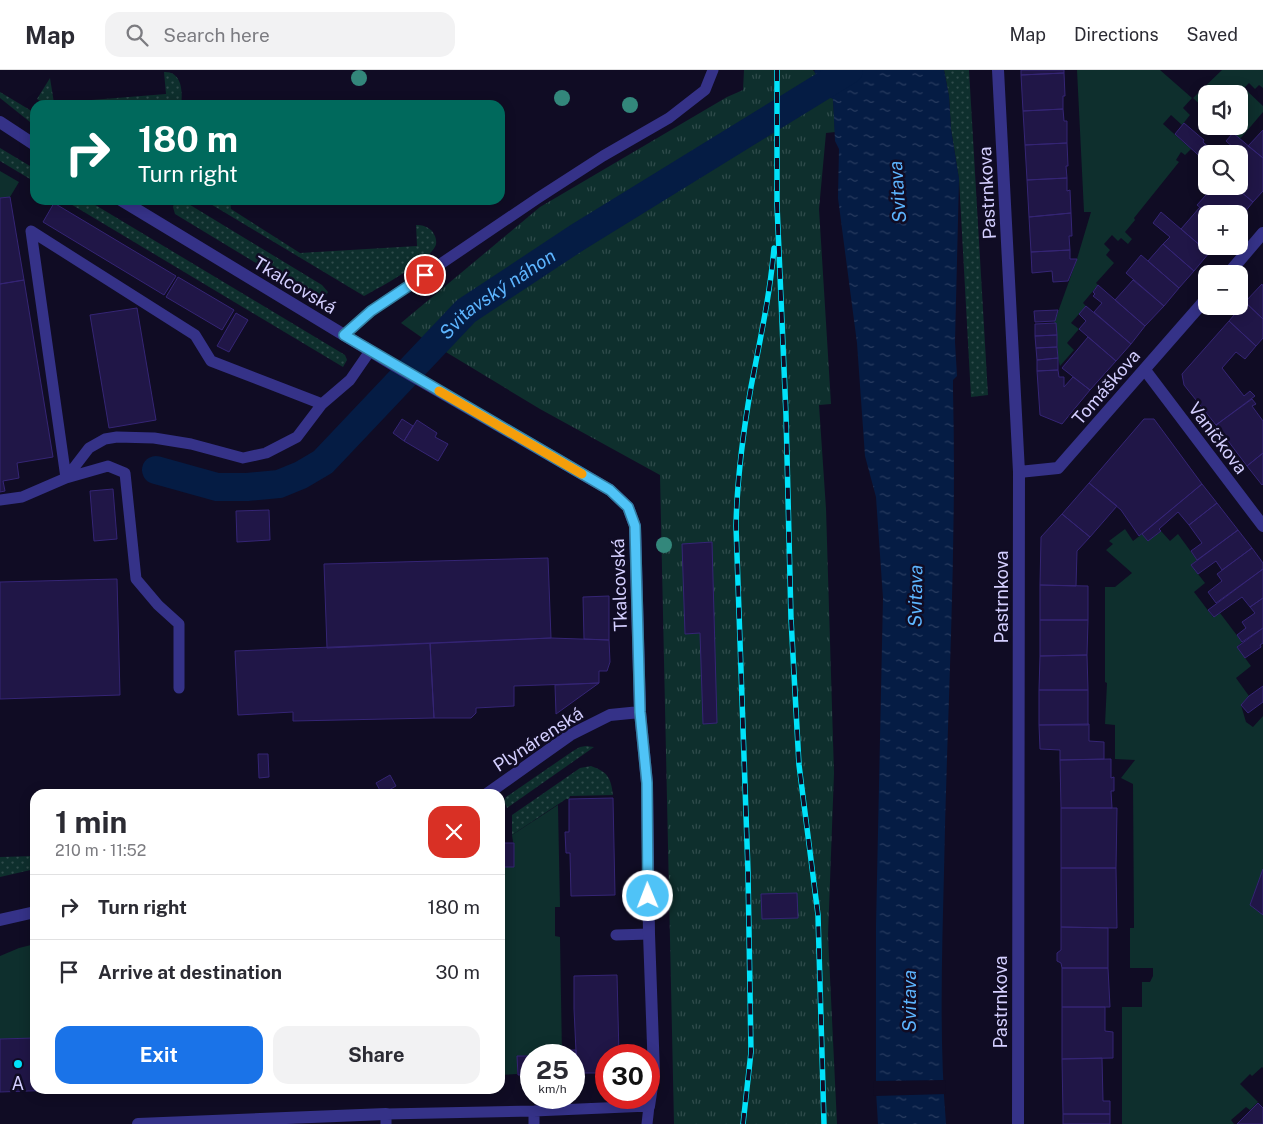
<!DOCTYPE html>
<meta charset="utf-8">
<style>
body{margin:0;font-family:"Public Sans",sans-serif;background:#f2f2f3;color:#2b2b33;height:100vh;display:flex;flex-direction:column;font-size:19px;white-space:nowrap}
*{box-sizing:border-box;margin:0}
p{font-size:16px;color:#7c7c81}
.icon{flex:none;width:28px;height:28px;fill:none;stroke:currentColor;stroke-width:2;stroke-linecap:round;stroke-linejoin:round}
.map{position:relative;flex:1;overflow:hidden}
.drawer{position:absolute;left:30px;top:719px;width:475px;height:305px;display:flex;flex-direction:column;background:#fff;border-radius:15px;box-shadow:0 2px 12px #0003}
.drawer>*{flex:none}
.top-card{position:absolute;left:30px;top:30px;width:475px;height:105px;border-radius:15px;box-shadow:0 2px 12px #0003;background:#00695c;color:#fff;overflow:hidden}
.tools{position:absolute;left:1198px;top:15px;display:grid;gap:10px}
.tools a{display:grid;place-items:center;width:50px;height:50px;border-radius:10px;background:#fff;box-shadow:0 2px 12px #0003;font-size:25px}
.speed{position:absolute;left:520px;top:974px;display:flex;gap:10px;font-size:25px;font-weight:700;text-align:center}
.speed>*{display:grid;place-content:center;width:65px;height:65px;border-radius:50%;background:#fff;box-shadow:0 2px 12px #0003;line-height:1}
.speed small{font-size:12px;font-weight:400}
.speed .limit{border:8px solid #d22;background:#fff;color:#111}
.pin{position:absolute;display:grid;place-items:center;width:42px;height:42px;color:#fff;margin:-21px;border:2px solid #fff;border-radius:50%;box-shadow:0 1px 5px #0007}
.me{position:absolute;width:55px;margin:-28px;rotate:359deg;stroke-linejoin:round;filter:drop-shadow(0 0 4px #0008)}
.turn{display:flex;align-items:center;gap:18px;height:105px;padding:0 25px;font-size:22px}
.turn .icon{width:65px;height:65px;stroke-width:2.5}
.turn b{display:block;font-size:35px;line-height:42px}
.round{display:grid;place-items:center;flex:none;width:52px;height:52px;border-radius:15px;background:#f2f2f3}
.overview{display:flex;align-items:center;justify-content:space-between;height:85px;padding:0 25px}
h1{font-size:30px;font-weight:700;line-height:38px}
.primary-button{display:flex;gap:10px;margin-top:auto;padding:10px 25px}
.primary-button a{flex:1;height:58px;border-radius:15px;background:#1a73e8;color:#fff;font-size:20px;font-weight:700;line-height:58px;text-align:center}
.primary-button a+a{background:#f2f2f3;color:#2b2b33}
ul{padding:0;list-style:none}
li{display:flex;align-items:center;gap:15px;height:65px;padding:0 25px;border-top:1px solid #e1e1e2}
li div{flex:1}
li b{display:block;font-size:19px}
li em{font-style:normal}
header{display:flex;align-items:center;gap:30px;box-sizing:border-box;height:70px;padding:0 25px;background:#fff;border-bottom:1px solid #e1e1e2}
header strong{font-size:24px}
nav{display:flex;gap:28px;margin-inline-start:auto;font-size:18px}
.search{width:350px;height:45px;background:#f2f2f3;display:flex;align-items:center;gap:12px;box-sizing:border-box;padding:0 18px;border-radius:15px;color:#7c7c81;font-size:19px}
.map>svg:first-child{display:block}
.grass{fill:url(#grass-dots)}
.park{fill:url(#park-tufts)}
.garden{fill:#0e2f2d}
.water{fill:url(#water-ripples)}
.pier{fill:#100c24}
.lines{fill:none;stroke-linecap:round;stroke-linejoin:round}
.canal{stroke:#051c44;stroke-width:28}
.building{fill:#201647;stroke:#352575}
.service{stroke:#353288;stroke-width:11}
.minor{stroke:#353288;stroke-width:12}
.rail-casing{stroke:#00e2fa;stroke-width:5.5}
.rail{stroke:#100c24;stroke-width:4;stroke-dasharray:11;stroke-linecap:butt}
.tree{fill:#33877b}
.route-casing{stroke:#337fa1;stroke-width:12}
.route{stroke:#4fc3f7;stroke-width:9}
.slow{stroke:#f59e0b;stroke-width:9}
.poi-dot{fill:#00e2fa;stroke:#100c24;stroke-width:2}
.labels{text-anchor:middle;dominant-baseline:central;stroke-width:5;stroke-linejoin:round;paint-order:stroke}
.street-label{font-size:18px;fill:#d4cfff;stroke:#100c24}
.poi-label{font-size:18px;fill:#d4cfff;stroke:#100c24}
.water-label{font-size:19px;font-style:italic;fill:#5db5ff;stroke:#100c24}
</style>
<header>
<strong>Map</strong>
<div class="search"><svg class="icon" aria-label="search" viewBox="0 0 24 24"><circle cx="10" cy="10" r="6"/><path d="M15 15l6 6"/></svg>Search here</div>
<nav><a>Map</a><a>Directions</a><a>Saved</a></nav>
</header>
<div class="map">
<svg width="1263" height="1054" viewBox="0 0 1263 1054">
<defs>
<pattern id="grass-dots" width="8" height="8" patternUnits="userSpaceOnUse" patternTransform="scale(1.25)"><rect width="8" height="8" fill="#0e2f2d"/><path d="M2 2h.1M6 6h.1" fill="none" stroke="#304c4c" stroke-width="1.8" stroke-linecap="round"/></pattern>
<pattern id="park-tufts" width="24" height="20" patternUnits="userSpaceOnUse" patternTransform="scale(1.25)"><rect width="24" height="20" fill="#0e2f2d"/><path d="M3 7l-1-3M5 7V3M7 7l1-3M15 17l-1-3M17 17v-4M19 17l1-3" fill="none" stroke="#304c4c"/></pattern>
<pattern id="water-ripples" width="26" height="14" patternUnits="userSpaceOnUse" patternTransform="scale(1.25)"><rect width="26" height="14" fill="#051c44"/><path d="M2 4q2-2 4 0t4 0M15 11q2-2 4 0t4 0" fill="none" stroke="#293c60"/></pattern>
</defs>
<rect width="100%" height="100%" fill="#100c24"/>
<!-- grass -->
<path class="grass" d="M944,0H969L988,325L971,327L959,109L951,59L949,26Z
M164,2C182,1 183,22 181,35H46L37,29L50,8L54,33L166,24Z
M0,22L35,43V56L0,28Z
M0,78L35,99V112L0,91Z
M64,130H87L345,285L347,290L343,297Z
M175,130H182L322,215L328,222L322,233L175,144L173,137Z
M204,130H230L231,139L300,183L417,176L416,155C422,155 426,156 431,160C434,163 437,169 436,174C434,188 379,218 364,226Z
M586,676L594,677L507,738L504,731L506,727L573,681L580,677Z
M591,696C608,702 611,708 613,725L570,726L569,729H566L512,765V745L580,698Z
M35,786V799L0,807V787Z"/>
<!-- park -->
<path class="park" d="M744,0H813L833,29L835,62L826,63L819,139L831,334L819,335L826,439L834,703L828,865L837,1054H674L660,405L540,339L421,267L401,253L540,137L727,27L743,20Z"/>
<!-- garden -->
<path class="garden" d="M1077,0H1160L1192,28L1183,38L1190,45L1182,55L1171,45L1163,54L1191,79L1185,85L1181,82L1176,90L1179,92L1134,148L1135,150L1125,162L1132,169L1128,174L1121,168L1118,171L1112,165L1104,174L1110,180L1106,185L1114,193L1096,213L1098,215L1083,233L1086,236L1071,253L1079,259L1067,273L1074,280L1060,296L1058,288L1056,253H1054L1077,189L1091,142H1084Z
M1222,0H1263V18L1259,15L1255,19L1249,13L1244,18L1263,36V42L1240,69L1225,56H1239V24H1206V40L1193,28Z
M0,101L19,112L10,127L0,128Z
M1125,459L1133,471L1142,464L1148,471L1161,461L1170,471L1178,464L1197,490L1191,495L1205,513L1194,522L1213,547L1220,543L1242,572L1237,577L1251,596L1236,608L1249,626L1241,635L1246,652L1253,657L1263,646V799L1250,835L1263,845V998L1262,997L1252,1006L1250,1004L1240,1014L1258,1032L1250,1040L1246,1037L1231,1050L1234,1054H1122V937H1142V912H1150L1153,906V898H1130V858H1134L1133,714L1121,708L1135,690L1115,689V655L1105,654L1107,613L1105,612V517H1115L1132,503L1106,480L1113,474L1109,471Z
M558,735L560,837H555V866L560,867L562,984L518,986L517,1004L500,1005V813L502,797L514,796V773L513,772L512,765Z
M35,874V968L0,969V886L19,878Z"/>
<!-- water -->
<path class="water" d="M815,0H944L949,26L951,59L959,109L955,272L957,306L953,310V321C957,481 947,641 944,801C942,885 939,970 946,1054H878L876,1021V857L883,528L876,427L865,386L857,273L838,128L839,79L835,71L833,29L828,27L814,1Z"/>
<!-- pier -->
<path class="pier" d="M945,1010L946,1024L874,1026L873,1011Z"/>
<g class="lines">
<!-- canal -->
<path class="canal" id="s1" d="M156,400L217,417H247L279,414L301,405L323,392L466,241L578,167L849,0"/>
</g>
<!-- building -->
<path class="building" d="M1021,0H1064V3L1021,5Z
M1064,3L1065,26H1063V39L1023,41L1021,5Z
M1063,39L1064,51H1067V73L1025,75L1023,41Z
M1184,53L1204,70L1203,72L1216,84H1206V92L1175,64Z
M1263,60V88L1248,76Z
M1233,63L1263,88V121L1253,132L1234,116H1239V84H1233L1236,80L1226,71Z
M1067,73L1068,96H1066L1067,108L1027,110L1025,75Z
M1067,108V121L1070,120L1071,143L1029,147L1027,110Z
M1214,116H1234L1253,132L1239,149V144H1208L1197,135Z
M10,127L24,210L0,214V128Z
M54,133L176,206L164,225L43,152Z
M1200,137L1208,144H1206V176H1215L1209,183L1181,159Z
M1161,142L1209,183L1194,201L1163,174L1170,167L1153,153Z
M1071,143L1072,166H1069L1070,180L1031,182L1029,147Z
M1163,174L1194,201L1179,218L1148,191Z
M1070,180V189H1077L1068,211L1053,212L1052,201L1032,203L1031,182Z
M1141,185L1179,218L1164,236L1126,203Z
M178,207L234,240L222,260L166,227Z
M24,210L53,387L17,393L19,408L3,411L5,421L0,422V214Z
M1133,210L1164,236L1145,256L1115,230Z
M1262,214L1263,216V249L1245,232Z
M1098,215L1145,256L1131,274L1094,242L1102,233L1093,226L1095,224L1093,222Z
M1245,232L1263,249V268L1256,276L1229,251Z
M1086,236L1131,274L1116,291L1079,259L1086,251L1079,244Z
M137,238L156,350L109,358L90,245Z
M1058,240L1055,251L1035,252L1034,241Z
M236,243L248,250L229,282L217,276Z
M1229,251L1256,276L1245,289L1236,282L1222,298L1244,326L1250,321L1255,326L1216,355L1184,315L1182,304Z
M1056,253L1057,265L1035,266V254Z
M1057,265V277L1036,278L1035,266Z
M1088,267L1116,291L1090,320L1062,298Z
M1057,277L1058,288L1037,290L1036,278Z
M1058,288V300L1037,301V290Z
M1058,300L1059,307H1064V317L1073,307L1090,320L1062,354L1040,345L1037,301Z
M1252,329L1256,334L1252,336L1263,351V383L1247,396L1216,355Z
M402,349L413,356L404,371L393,363Z
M1144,349H1154L1202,414L1139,466L1121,440L1089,413Z
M417,350L437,363L435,367L448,374L438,391L404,371Z
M1263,383V414L1262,415L1247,396Z
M1089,413L1117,436L1090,467L1062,444Z
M1202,414L1217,433L1189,455L1178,442L1159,459L1161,461L1148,471L1142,464Z
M113,419L117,469L94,471L90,421Z
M1217,433L1238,460L1197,490L1191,481L1202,473L1189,455Z
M269,440L270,470L237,472L236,441Z
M1062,444L1090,467L1077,481L1076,516L1040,515L1041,467Z
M1238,460L1252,478L1222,500L1216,491L1198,504L1191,495Z
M712,472L717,653L703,654L700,563L685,564L682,474Z
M1252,478L1263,493V499L1216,533L1208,522L1222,511L1217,504Z
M548,488L551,568L327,578L324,494Z
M1263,499V528L1250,537L1242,527L1214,547L1208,540Z
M117,509L120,625L0,629V512Z
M1040,515L1088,516V550H1040Z
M609,526V570L584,569L583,527Z
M1263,528V558L1242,572L1237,565L1246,558L1242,552L1255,543L1250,537Z
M1040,550H1088L1087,585L1040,586Z
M1263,558V573L1260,575L1261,577L1245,588L1237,577Z
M551,568L609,570L610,592L607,601H599V613L514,616V636L476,638V643L471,648H434L430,573Z
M430,573L434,648L293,651V642L238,645L235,581Z
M1087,585L1088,620H1039L1040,586Z
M599,613L556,644L555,615Z
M1263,616V632L1248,643L1241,635L1249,626Z
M1039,620H1088V655H1039Z
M1089,654V671L1104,672V689L1060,690V680L1040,679L1039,655Z
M258,684H268L269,707L259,708Z
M1111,689V708L1114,707V721H1111L1112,738H1061L1060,690Z
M390,705L396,716L382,724L376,713Z
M613,728L615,825L571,826L570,783H566L565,762H569V729Z
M1061,738H1117L1116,798H1061Z
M501,773H514V797H502Z
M500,782H502L503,813H500Z
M1061,798H1116L1117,858L1061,857Z
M1263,799V845L1250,835Z
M797,823L798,848L762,849L761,824Z
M1061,857L1108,858V898H1062L1061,893L1057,891V883L1061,880Z
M1062,898H1108L1110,937H1062Z
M617,905L619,985H606V1003H577L574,939V906Z
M1062,937H1105V961L1113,962V988L1062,989Z
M35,968V1019H86L0,1022V969Z
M563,980H576L577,1003H574V985L562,984Z
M517,986H529L530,1005H518Z
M1102,988L1103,1031H1110V1044H1063L1062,989Z
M1258,1033L1263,1038V1054H1237Z
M1063,1044H1110V1054H1063Z"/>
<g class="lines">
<!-- service -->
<path class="service" d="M344,265L371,241L538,128L603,86L669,48L705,20L713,0
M0,430L22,427L66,408L31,161L195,265L211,291L322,334L350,310L370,281
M179,618V554L158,535L136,509L125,403L108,396L66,408L89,378L105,369L117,367L154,368L191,374L243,388L266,383L297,367L322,334
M616,865L649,864
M534,1041V1054
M386,1054V1044L534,1041L649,1036L647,1054"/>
<!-- minor -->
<path class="minor" d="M998,0L1019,402L1018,1054
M0,52L35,75
M121,130L392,294L610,420L628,437L635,456L640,642L647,713L649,864L654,1003L649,1036
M1228,204L1263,163
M1145,300L1263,456
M1019,402L1058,398L1206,229
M487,724L570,665L610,645L640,642
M0,850L35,842
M138,1054L386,1044"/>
<defs>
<path id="rail" d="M777,0V135L786,345L791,549L799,695L818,845L824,1054
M743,1054L751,982L748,802L736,456C737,409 743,363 751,317C760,270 770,225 774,178"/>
</defs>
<!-- rail casing -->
<use href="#rail" class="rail-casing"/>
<!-- rail -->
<use href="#rail" class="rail"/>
</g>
<!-- trees -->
<g class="tree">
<circle cx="359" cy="8" r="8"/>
<circle cx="562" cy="28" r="8"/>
<circle cx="630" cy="35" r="8"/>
<circle cx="664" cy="475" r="8"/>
</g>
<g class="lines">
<defs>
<path id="route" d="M425,205L371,241L344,265L610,420L628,437L635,456L640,642L647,713L648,826"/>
</defs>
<!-- route casing -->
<use href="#route" class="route-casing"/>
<!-- route -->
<use href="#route" class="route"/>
<!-- slow -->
<path class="slow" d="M439,321L582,404"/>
</g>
<!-- markers -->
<circle class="poi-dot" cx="18" cy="994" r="5"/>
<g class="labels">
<!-- street labels -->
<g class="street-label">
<text transform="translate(987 123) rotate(-93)">Pastrnkova</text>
<text transform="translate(295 215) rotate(31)">Tkalcovská</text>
<text transform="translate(1106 317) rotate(-49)">Tomáškova</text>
<text transform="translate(1218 368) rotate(53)">Vaníčkova</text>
<text transform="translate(619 515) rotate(-92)">Tkalcovská</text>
<text transform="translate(1001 527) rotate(-90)">Pastrnkova</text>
<text transform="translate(538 669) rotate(-33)">Plynárenská</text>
<text transform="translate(1000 932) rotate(-90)">Pastrnkova</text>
</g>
<!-- poi labels -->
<g class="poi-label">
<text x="18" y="1013">A</text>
</g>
<!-- water labels -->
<g class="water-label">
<text transform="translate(897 122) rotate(-94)">Svitava</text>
<text stroke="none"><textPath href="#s1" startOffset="418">Svitavský náhon</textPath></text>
<text transform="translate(915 526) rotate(-89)">Svitava</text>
<text transform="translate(909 931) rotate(-90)">Svitava</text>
</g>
</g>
</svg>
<div class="tools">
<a><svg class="icon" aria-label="sound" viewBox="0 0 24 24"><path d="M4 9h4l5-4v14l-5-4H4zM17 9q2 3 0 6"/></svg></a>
<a><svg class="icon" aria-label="search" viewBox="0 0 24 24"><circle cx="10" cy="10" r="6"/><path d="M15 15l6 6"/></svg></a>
<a>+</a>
<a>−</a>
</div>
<div class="speed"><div>25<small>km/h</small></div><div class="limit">30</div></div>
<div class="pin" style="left:425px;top:205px;background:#d93025"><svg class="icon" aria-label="arrive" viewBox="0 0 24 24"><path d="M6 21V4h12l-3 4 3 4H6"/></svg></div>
<svg class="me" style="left:648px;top:826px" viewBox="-20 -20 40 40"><circle r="17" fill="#4fc3f7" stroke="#fff" stroke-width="3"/><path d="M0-11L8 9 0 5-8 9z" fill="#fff"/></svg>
<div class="top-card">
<div class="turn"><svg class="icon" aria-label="right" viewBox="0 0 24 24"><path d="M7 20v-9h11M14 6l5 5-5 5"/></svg><div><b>180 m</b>Turn right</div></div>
</div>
<section class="drawer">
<div class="overview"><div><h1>1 min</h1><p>210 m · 11:52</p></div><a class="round" style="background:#d93025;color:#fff"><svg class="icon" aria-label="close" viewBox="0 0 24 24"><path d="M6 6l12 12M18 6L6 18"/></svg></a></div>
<ul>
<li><svg class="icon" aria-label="right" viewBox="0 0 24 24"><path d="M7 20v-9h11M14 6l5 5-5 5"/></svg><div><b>Turn right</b></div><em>180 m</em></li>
<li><svg class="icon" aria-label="arrive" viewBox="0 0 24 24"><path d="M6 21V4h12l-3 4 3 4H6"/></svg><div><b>Arrive at destination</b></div><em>30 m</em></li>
</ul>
<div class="primary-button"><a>Exit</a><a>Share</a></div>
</section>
</div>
